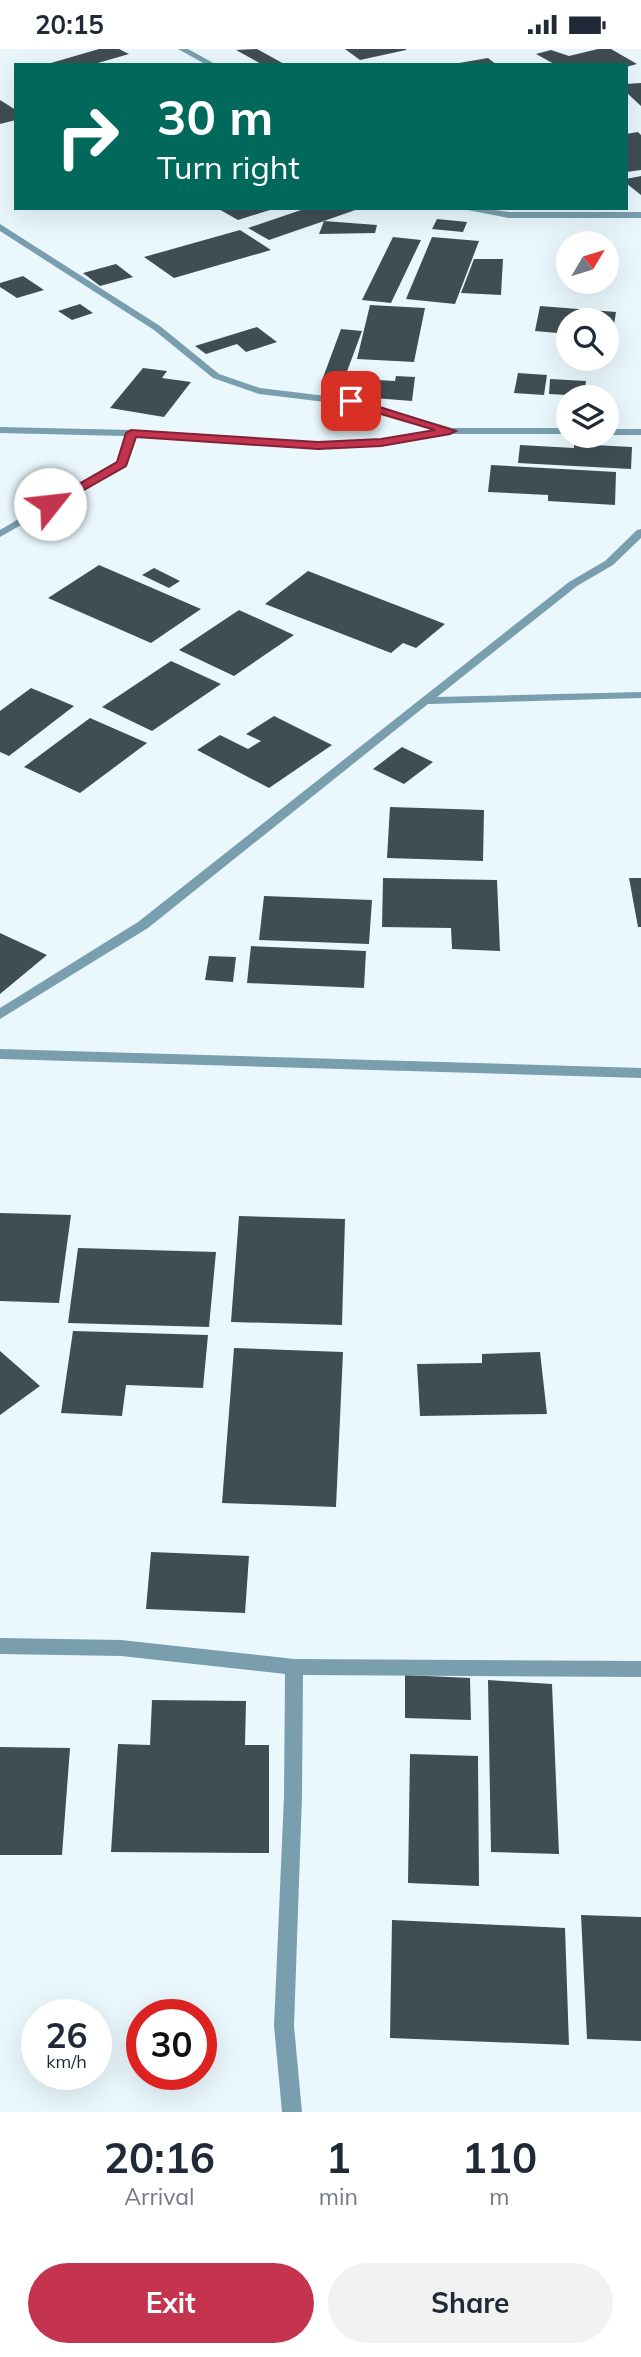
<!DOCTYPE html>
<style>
body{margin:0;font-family:Mulish,sans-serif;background:#f2f2f3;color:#1f2937;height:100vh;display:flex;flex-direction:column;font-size:26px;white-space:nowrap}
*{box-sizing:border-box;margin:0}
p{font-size:23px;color:#747a83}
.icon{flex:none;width:38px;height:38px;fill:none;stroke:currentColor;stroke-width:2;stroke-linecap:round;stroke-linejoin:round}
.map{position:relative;height:2063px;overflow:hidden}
.side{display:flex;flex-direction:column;background:#fff;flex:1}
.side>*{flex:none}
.hud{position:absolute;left:14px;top:14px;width:614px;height:147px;border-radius:0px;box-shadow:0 7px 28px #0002;background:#00695c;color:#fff;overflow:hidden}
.needle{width:46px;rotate:52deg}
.controls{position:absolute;left:556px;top:182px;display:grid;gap:14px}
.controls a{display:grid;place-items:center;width:63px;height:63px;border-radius:50%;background:#fff;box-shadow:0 7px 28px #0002;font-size:35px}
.speed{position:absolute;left:21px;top:1950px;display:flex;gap:14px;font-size:35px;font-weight:700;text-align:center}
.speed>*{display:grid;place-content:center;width:91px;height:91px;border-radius:50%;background:#fff;box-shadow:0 7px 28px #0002;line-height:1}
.speed small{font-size:18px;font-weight:400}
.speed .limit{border:10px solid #d22;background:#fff;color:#111}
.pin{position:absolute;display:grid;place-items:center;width:60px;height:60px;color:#fff;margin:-30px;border-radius:14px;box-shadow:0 4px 10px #0006}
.me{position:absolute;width:77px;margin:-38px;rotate:61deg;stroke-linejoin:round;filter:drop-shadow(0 0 5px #0008)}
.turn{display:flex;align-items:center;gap:24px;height:147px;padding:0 28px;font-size:32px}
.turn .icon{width:91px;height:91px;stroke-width:2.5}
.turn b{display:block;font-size:49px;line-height:60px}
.eta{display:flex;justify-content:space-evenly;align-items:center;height:119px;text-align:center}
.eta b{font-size:42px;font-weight:700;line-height:49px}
.button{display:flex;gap:14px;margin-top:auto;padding:14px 28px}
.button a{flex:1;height:80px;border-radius:42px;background:#c4344f;color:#fff;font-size:28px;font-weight:700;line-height:80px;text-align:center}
.button a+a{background:#f2f2f3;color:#1f2937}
.status{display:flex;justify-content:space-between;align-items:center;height:49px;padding:0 35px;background:#fff;direction:ltr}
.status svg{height:19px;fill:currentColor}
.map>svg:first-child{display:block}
.building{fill:#404e54}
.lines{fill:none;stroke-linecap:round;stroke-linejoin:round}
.street{fill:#799fae;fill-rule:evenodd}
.route{fill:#c4344f;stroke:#7f2233;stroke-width:2}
</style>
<div class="status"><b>20:15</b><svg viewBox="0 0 49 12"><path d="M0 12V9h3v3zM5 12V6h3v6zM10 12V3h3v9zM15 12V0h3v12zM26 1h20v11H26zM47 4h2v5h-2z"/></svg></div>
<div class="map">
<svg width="641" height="2063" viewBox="0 0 641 2063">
<rect width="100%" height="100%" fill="#eaf8fe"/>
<!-- building -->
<path class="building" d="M99,0H119L129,5L91,16H44Z
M257,0L286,16H263L236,1Z
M345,0H406V1L360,11Z
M598,0H611L637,15L626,18L556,16L536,5L551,1L569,7Z
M488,9L497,16H459V14Z
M641,34V57L626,43V35Z
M0,51L16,61V71L0,75Z
M638,83L641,86V121L626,123V85Z
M641,127V146L626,134V130Z
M217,159H273V160L238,171Z
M307,159H361L324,172L377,176L375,184L319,185L324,172L269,191L248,179Z
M437,170L467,173L463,183L432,180Z
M240,181L271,201L174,229L144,208Z
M393,188L421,191L391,254L362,251Z
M432,188L479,192L455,255L406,250Z
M474,210H503L501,246L461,244Z
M116,215L133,228L100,237L83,224Z
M23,227L44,241L17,249L0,238V234Z
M80,255L93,264L72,271L58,262Z
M370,256L425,259L414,313L357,310Z
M540,257L616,263L612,288H607V271H569V285L535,282Z
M257,278L277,293L246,303L237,295L206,305L195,297Z
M341,280L362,282L342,336L321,334Z
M143,319L167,322L162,329L191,333L164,368L110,359Z
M518,324L547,326L544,346L514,344Z
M396,327L415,328L412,352L374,349L378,331L395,332Z
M550,330L586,332L584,347L549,345Z
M574,395L632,398L631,420L518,414L520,396L574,399Z
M491,416L616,423L615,456L548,452V446L488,443Z
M99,516L201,560L151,594L48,549Z
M154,519L180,532L169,539L142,526Z
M308,522L445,575L416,599L403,594L391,604L265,555Z
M239,561L294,586L234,627L179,601Z
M171,612L221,635L152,682L102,658Z
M31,639L74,657L9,707L0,703V662Z
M274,667L332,696L269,739L197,701L220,686L248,700L261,692L246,685Z
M90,669L147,694L80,744L24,718Z
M402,698L433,713L404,735L373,720Z
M390,758L484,761L483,812L387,809Z
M383,829L497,831L500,902L452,900L451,879L382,878Z
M629,829H641V878H638Z
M264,847L372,851L369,895L259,891Z
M0,884L47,906L0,945Z
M251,897L366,902L364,939L247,934Z
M209,907L236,908L233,933L205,931Z
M0,1164L71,1166L59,1254L0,1252Z
M239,1167L345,1170L342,1276L231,1273Z
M78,1199L216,1203L209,1278L68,1274Z
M73,1282L208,1286L203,1339L126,1336L122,1367L61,1364Z
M234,1299L343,1303L336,1458L222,1454Z
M0,1302L40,1337L0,1366Z
M540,1303L547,1365L420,1367L417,1315L482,1314V1305Z
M151,1503L249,1507L245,1564L146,1560Z
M405,1626L470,1629L471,1671L405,1669Z
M488,1631L552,1635L559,1805L491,1803Z
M152,1651L246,1652L245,1696H269V1804L111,1803L118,1695L150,1696Z
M0,1698L70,1699L62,1806H0Z
M410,1705L478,1707L479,1837L408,1834Z
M581,1866L641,1868V1992L587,1990Z
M392,1871L565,1879L569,1996L390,1989Z"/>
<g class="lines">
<!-- street -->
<path class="street" d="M178,0H188L217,16H207Z
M457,159H480L509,163H641V169H509Z
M0,175L160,277L219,325L260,339L351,350L452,379H569V385H450L381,396L318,399L135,387L126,416L0,488V481L117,412L125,387L0,384V378L131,381L318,393L381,390L437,381L350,356L259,345L213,329L154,281L0,182Z
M607,380H641V386H607Z
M641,480V489L613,516L577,537L437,648L641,643V649L428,655L148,879L0,970V959L138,873L569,533L605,512L637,481Z
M0,1000L641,1019V1029L0,1010Z
M0,1589L121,1591L294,1610L641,1612V1628L303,1626L302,1747L294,1977L302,2063H282L274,1977L284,1747L285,1625L121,1607L0,1605Z"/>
</g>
<!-- route -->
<path class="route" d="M351,349L456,382L450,385L381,397L318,400L136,388L126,417L54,458L44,455L117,413L126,384L131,381L318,393L381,390L435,381L347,355L346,352Z"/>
</svg>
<div class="controls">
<a><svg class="needle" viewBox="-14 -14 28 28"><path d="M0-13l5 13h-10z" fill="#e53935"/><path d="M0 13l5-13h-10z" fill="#747a83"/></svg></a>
<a><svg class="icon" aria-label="search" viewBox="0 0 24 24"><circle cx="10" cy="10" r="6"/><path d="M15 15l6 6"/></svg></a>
<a><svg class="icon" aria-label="layers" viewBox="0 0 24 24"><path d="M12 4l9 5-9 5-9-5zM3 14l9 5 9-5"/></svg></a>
</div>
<div class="speed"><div>26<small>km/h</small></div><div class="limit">30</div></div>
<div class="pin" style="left:351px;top:352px;background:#d93025"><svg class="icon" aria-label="arrive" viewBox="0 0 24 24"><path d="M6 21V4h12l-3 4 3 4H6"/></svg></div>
<svg class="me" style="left:50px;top:455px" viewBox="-20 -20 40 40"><circle r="19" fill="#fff"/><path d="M0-13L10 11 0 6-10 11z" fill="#c4344f"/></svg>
<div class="hud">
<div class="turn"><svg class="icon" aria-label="right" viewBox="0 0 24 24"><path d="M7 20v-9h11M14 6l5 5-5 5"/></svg><div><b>30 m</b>Turn right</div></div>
</div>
</div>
<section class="side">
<div class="eta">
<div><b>20:16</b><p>Arrival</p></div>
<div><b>1</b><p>min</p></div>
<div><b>110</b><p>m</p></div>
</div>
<div class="button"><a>Exit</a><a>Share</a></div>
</section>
